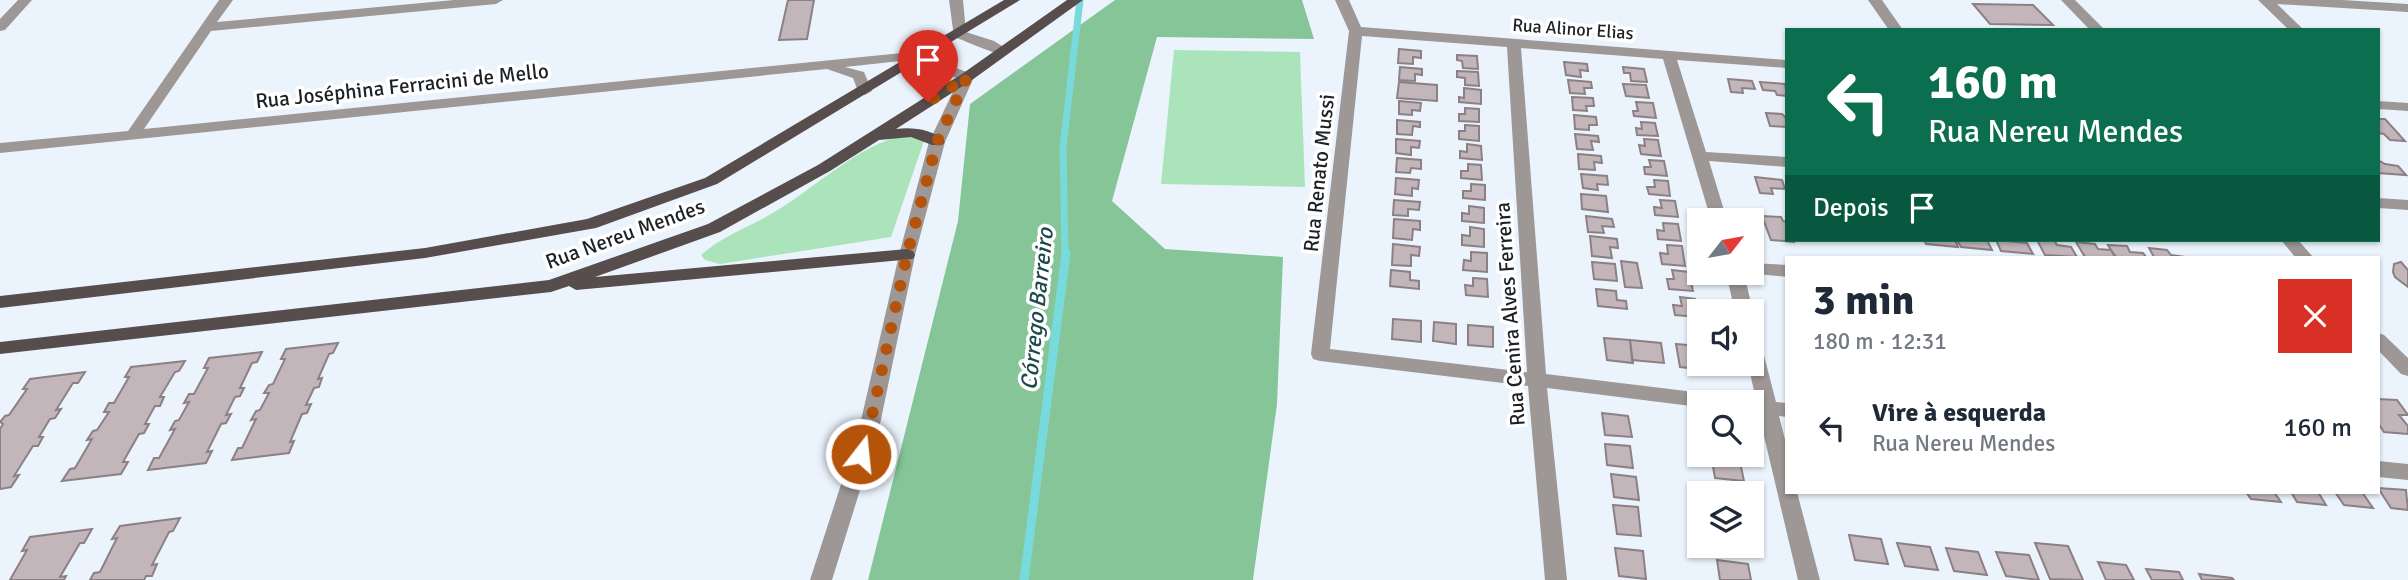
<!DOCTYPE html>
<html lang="pt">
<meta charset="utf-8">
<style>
body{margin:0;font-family:Signika,sans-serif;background:#f6f6f7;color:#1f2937;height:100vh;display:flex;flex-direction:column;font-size:26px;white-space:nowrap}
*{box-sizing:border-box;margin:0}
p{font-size:23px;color:#747a83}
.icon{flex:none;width:38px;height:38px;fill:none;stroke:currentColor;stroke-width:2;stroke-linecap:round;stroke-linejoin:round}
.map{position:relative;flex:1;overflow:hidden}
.panel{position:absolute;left:1785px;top:256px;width:595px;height:238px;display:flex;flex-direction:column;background:#fff;border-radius:0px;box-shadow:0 2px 5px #0004}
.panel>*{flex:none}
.hud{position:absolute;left:1785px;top:28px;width:595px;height:214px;border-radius:0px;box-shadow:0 2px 5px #0004;background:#0b6e4f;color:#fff;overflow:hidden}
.needle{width:46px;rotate:59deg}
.fabs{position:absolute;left:1687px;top:208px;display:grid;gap:14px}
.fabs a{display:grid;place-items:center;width:77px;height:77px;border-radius:0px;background:#fff;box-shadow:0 2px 5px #0004;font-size:35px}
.pin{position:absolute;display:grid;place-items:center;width:60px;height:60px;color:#fff;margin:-72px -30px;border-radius:50% 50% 50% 0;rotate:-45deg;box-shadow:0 0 7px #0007}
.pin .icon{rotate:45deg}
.me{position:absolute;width:77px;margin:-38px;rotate:16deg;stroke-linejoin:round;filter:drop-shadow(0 0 5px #0008)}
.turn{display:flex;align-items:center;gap:24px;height:147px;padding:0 28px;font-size:32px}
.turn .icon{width:91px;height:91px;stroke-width:2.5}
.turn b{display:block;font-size:49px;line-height:60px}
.then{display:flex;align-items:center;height:66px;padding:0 28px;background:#0003;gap:14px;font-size:26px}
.round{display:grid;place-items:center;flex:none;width:74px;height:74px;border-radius:0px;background:#f6f6f7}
.head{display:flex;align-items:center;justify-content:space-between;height:119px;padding:0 28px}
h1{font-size:42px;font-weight:800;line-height:52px}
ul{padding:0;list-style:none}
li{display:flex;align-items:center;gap:21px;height:105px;padding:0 28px}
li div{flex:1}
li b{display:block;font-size:26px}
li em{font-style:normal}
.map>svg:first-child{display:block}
.green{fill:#abe4bb}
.forest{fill:#85c598}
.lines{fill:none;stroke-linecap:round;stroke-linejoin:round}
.stream-far1{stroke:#79dadb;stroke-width:7}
.stream{stroke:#79dadb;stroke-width:9}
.building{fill:#c3b6bb;stroke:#8c8084;stroke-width:2}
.minor{fill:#9d9796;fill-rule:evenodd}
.primary{fill:#574d4c;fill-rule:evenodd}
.route{stroke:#b45309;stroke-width:12;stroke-dasharray:0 21.6}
.labels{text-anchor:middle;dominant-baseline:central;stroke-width:7;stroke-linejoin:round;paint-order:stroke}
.far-street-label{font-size:18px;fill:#1d2124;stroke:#fff}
.street-label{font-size:21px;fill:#1d2124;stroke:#fff}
.water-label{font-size:23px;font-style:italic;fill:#1e4a4b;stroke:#fff}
</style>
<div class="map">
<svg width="2408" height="580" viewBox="0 0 2408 580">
<rect width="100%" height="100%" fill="#ebf4fd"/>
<!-- green -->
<path class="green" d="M1174,50L1300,52L1305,187L1161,184Z
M907,134L924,141L891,237L720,264L705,260L701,255C723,235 752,226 776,211C819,185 858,145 907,134Z"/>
<!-- forest -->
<path class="forest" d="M1115,0H1302L1314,39L1157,37L1112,201L1165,249L1283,257L1277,404L1253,580H868L958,221L970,104Z"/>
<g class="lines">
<!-- stream-far1 -->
<path class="stream-far1" d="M1065,254L1063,147L1080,0"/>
<!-- stream -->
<path class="stream" d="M1024,580L1066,253"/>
</g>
<!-- building -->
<path class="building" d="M788,0H814L807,39L779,40Z
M1973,4L2033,5L2053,25L1990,24Z
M1399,49L1421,51V58L1413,57V64L1398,63Z
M1457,55L1477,56L1478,69L1463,68L1462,61L1457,60Z
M1564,62L1587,64L1588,71L1580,70L1581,77L1566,75Z
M1400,67L1422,69V75L1415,74V81L1399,80Z
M1623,67L1644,69L1647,82L1631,81L1630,73H1624Z
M1457,71L1478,72L1479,86L1465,85V78L1457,77Z
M1728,79L1752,81L1755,89L1742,88L1743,93L1731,92Z
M1568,80L1591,82L1592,88H1584L1585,94L1570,93Z
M1399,82L1437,85V101L1397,98Z
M1760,82L1785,84L1787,96L1777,95L1775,91L1763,90Z
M1623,84L1646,85L1649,98L1626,96Z
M1464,88L1481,90V104L1459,102V97L1464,98Z
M1572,97L1593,98L1594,106H1586L1587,111L1573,110Z
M1399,101L1421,103L1420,111L1412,110V115L1399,114Z
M1636,102L1653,103L1656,118L1634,116L1633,111H1638Z
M1465,108L1479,109V122L1459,121V114H1465Z
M1766,113L1782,114L1787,119V127L1770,126Z
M1574,115L1596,117L1597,125H1589V130L1575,129Z
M2378,119H2385L2405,141L2390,140L2384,134L2378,133Z
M1397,120L1420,122V127L1413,126L1412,135L1397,134Z
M1641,122L1655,123L1658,136L1637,135L1636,128L1642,129Z
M1465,125L1479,126V141L1459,139V131H1465Z
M1575,134L1598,136L1599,142L1591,141L1593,150L1577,149Z
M1396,139L1420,141L1419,148L1411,147V155L1396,153Z
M1644,139L1658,140L1661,156L1641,154L1639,145L1645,146Z
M1467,144L1481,146L1482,160L1460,158V151L1467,152Z
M1578,154L1601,156L1602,163L1594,162L1595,170L1579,169Z
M1397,158L1421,160V169L1411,168L1410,173L1396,172Z
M1649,160L1664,161L1667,176L1645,174L1644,167H1651Z
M2378,160L2385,164L2398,166L2406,175L2378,173Z
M1468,164L1481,165L1482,180L1461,178V171H1468Z
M1581,174L1607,176L1608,185L1597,184L1598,190L1583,188Z
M1755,177L1782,180L1785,189L1771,188L1773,194L1760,193Z
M1396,178L1419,180L1418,189L1412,188V196L1395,194Z
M1654,180L1668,181L1670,196L1649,194L1647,187H1655Z
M1471,184L1485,185V200L1463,198V191H1471Z
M1581,194L1606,196L1608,212L1582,209Z
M1394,200L1420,202L1419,210L1408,209V216L1393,215Z
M1660,200L1675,201L1678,217L1655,215L1654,207L1662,208Z
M1469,206L1484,208V223L1462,221V213L1469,214Z
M1586,216L1612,219L1614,227L1602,226L1604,233L1588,232Z
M1762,216L1781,217L1783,221L1787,222V240L1795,242L1771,240Z
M1394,219L1420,221V230L1413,229L1412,240L1393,238Z
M1663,223L1678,224L1681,241L1658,239L1657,230L1664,231Z
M1470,227L1484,229V247L1462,245V235L1470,236Z
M1590,236L1617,239L1618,248L1610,247L1612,258L1592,256Z
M1924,240H1955L1958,247L1926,244Z
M1957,240H1987L1992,250L1961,247Z
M1996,240L2027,243L2033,254L2001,251Z
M2037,240H2054L2057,245L2071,247L2077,257L2045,255Z
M2076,242L2095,244L2098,249L2111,250L2116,257H2085Z
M1393,244L1420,247L1419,256L1411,255V266L1392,265Z
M1667,245L1682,246L1685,266L1662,264L1660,253L1668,254Z
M2108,245L2127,246L2130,252L2143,253L2146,257H2115Z
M2149,248L2167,250L2171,255L2185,257H2154Z
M1471,252L1487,253V272L1463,270L1464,260L1471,261Z
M1621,261L1637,263L1642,288L1625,287Z
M1592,262L1615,264L1617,281L1594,279Z
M2401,262L2408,270V287L2395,277L2393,272L2394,264Z
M1391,270L1410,272V280L1419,281V289L1390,286Z
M1672,270L1689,272L1693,291L1669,289L1667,279H1674Z
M1473,278L1487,279L1488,297L1466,295L1465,285L1473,286Z
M1596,289L1616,291L1617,300L1626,301L1627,309L1598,306Z
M1680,297L1695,299L1698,317L1675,315L1673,305L1682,306Z
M1393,319L1421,321V342L1392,339Z
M1434,322L1456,324V344L1433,341Z
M1468,325L1493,327V347L1468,345Z
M1604,338L1630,340L1633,363L1607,360Z
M1630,340L1661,343L1664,363L1632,360Z
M338,343L333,353L329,354L318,379L322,378L319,387L314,388L306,405L311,404L307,413L302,414L290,442L294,441L289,453L232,460L238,448H242L256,419L251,420L256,411L260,410L269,393H264L269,385L273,384L285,359H281L286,349Z
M1676,344L1699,346V364H1706L1708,370L1680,367Z
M262,352L257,362L252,363L240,388H244L240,396L235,397L226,415L231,414L226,423L221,424L207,452L212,451L206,463L148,470L154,458H159L175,429L170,430L175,421L179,420L189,402L184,403L189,394H194L208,368H204L209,358Z
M185,361L179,371L175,372L160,397H164L160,406H155L145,424H149L144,433L139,434L123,462H128L121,474L62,481L70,469L75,468L92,439L87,440L93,431L97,430L109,412H104L109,403H114L129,377H125L131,367Z
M85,372L78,383H73L56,410L61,409L55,418L50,419L39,437H43L38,446H33L14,476L19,475L11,487L0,489V429L3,424L0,422L5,416L9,415L27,389H23L30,379Z
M2378,399L2397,400L2408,415H2399L2408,426V434L2384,432L2378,423Z
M1602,413L1628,416L1632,437L1605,435Z
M1605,444L1630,446L1633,468L1607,465Z
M1711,455L1739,457L1744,481L1715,478Z
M1611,474L1636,477L1639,500L1614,497Z
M1715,484L1743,487L1744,494H1716Z
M2378,488L2406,490L2408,510L2391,508Z
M2246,492H2274L2281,502L2251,499Z
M2291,492H2318L2326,505L2297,502Z
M2335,492H2362L2373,508L2344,505Z
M1613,505L1638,507L1641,536L1617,534Z
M180,518L173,531L169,532L152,565L157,564L152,576H146L144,580H90L94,573L100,572L117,538L112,539L120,526Z
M1752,520L1759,549L1729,546H1752Z
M92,529L84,543H80L60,577L66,576L64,580H10L27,550L22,551L30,537Z
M1849,535L1881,539L1888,564L1855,560Z
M1897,543L1930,547L1938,570L1905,566Z
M2035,543L2068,546L2083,580L2050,579Z
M1615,548L1643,551L1646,579L1619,576Z
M1946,548L1978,552L1987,575L1954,571Z
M1996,552L2029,555L2039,580L2006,576Z
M1717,560L1748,564L1751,580H1720Z
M2098,562L2126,565L2134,580H2106Z
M2146,569L2179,572L2183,580H2152Z
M2199,574L2232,578L2234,580H2202Z"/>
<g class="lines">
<!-- minor -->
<path class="minor" d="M18,0H32L5,30L0,31V19Z
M219,0H233L217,22L454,0H503L496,4L211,31L144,129L922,51L940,62L972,74L974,77L945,142L915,255L879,429L832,580H810L859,429L899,255L929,142L959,79L930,68L919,59L845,67L864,72L872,91L865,95L858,91L853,78L827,69L0,153V143L128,131Z
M949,0H963L966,32L994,41L1007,49V55C998,56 966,41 954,37Z
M1335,0H1349L1361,27L1787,60V68L1677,60L1706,152L1787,157V167L1709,161L1727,220H1711L1663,59L1521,48L1546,374L1719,395L1726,397L1729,402H1699V407L1547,388L1567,580H1545L1528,386L1320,361L1313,359L1311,354L1349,31ZM1362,36L1507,47L1527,372L1330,349Z
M1868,0H1882L1903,30H1889Z
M2061,0H2075L2105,30H2090Z
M2258,0H2342L2408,4V12L2277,4L2304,30H2289Z
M2378,101L2408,103V111L2378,109Z
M2378,198L2408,200V210L2378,208Z
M2281,240H2298L2313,257H2295Z
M1752,263L1787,265V277L1746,273H1752Z
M1726,273H1744L1753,312L1752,314V312H1735Z
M2378,333L2384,335L2408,358V376L2401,374L2378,350Z
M1752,338L1758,339L1761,344L1776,402L1787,403V417L1779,416L1787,447V492H1797L1820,580H1798L1759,415L1752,414V402H1745L1756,400L1748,364H1752Z
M2378,461L2408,464V480L2378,477Z"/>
<!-- primary -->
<path class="primary" d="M1004,0H1020L717,184L596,228L425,258L0,308V296L425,248L587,219L705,178Z
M1067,0H1083L972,80L896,129C912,127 933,129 945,142L942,145H932L911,137L879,140L830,171L720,232L595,277L907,249L913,251L915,255L913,259L576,290L569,286L551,292L0,354V342L549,280L708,224L818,165L962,74Z"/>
</g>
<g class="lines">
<!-- route -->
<path class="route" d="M861,454L869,429L907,255L937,142L967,77L928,102"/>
</g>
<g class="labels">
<!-- far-street labels -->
<g class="far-street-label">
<text transform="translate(1573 29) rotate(4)">Rua Alinor Elias</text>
</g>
<!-- street labels -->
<g class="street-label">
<text transform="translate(402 86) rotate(-6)">Rua Joséphina Ferracini de Mello</text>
<text transform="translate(1319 173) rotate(-84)">Rua Renato Mussi</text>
<text transform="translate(625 234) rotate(-20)">Rua Nereu Mendes</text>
<text transform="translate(1510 314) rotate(-94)">Rua Cenira Alves Ferreira</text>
</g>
<!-- water labels -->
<g class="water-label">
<text transform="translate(1037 309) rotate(-84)">Córrego Barreiro</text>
</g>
</g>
</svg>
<div class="fabs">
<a><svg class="needle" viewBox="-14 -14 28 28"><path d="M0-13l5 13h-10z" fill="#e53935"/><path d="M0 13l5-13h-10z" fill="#747a83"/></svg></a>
<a><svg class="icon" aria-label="sound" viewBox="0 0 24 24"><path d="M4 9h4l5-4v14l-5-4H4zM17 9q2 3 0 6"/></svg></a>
<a><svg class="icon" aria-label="search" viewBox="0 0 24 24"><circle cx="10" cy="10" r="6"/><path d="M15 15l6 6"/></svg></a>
<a><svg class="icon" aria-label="layers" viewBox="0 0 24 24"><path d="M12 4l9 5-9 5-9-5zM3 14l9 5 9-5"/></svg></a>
</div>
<div class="pin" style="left:928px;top:102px;background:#d93025"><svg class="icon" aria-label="arrive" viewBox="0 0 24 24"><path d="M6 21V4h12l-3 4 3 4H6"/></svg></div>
<svg class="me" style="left:861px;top:454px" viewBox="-20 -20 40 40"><circle r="17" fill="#b45309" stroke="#fff" stroke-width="3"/><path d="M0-11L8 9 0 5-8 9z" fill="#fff"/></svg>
<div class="hud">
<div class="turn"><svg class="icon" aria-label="left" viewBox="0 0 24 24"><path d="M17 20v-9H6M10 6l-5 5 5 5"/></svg><div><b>160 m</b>Rua Nereu Mendes</div></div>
<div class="then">Depois<svg class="icon" aria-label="arrive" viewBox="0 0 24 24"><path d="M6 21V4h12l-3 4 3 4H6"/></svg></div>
</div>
<section class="panel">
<div class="head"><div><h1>3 min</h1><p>180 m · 12:31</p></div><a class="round" style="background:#d93025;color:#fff"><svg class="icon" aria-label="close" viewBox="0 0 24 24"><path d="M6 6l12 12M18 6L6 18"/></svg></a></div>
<ul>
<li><svg class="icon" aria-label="left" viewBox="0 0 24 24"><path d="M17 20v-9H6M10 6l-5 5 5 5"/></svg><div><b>Vire à esquerda</b><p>Rua Nereu Mendes</p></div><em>160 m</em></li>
</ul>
</section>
</div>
